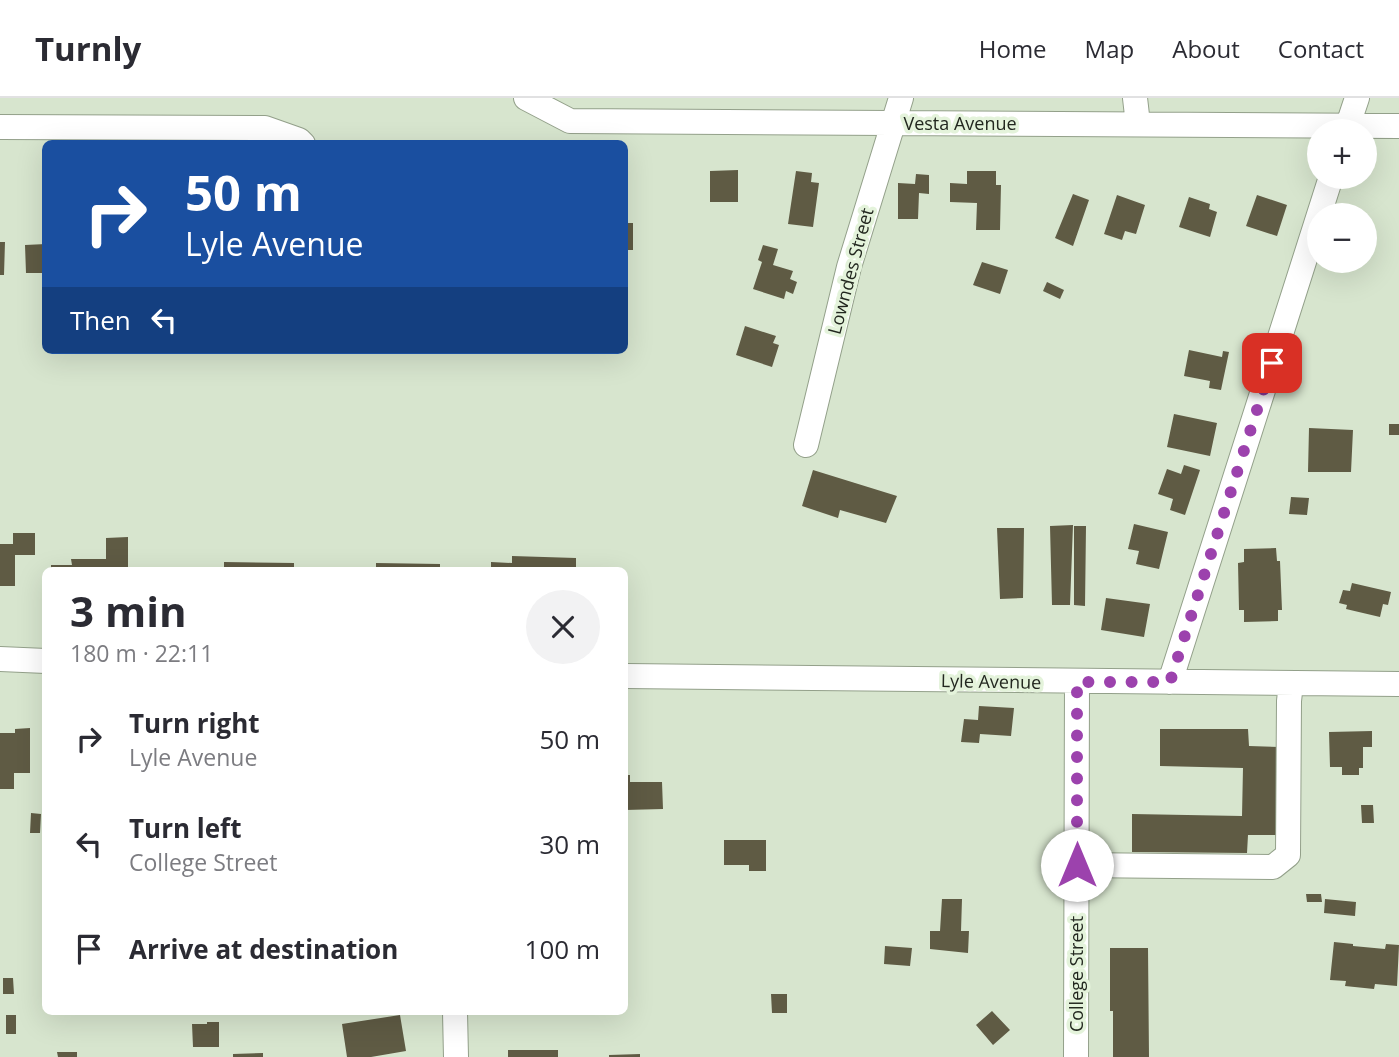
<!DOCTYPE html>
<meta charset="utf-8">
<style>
body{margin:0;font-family:"Open Sans",sans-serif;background:#f2f2f3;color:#2b2b33;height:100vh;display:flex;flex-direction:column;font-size:26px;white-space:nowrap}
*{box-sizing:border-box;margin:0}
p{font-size:23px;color:#7c7c81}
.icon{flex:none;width:38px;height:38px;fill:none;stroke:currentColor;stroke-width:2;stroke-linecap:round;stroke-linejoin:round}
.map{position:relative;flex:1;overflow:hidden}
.panel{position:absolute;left:42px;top:469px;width:586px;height:448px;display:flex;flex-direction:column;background:#fff;border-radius:10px;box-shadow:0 7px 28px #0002}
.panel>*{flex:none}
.hud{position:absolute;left:42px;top:42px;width:586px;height:214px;border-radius:10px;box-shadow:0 7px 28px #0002;background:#1a4fa0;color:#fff;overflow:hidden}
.controls{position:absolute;left:1307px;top:21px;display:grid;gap:14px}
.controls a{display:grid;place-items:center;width:70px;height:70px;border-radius:50%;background:#fff;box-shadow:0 7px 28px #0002;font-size:35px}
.pin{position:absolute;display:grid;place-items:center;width:60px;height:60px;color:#fff;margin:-30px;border-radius:14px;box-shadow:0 4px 10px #0006}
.me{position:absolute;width:77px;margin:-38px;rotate:0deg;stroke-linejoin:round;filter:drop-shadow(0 0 5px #0008)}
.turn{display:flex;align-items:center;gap:24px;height:147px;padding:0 28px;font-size:32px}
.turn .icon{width:91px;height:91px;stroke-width:2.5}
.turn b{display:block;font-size:49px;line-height:60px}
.then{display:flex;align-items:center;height:66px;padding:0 28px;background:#0003;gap:14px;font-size:26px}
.round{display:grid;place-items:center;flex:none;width:74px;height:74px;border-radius:37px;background:#f2f2f3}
.summary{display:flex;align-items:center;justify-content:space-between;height:119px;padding:0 28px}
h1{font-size:42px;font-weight:700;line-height:52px}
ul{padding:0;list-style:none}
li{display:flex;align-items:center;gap:21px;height:105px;padding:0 28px}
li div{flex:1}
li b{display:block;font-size:26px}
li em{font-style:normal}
header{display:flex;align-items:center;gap:42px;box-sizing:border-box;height:98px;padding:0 35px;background:#fff;border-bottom:2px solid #e1e1e2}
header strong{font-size:33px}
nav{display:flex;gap:38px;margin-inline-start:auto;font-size:24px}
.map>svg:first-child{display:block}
.building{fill:#5f5b44}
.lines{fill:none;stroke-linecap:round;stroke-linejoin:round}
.minor-casing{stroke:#93a08a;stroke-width:26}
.minor{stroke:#fff;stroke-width:24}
.route{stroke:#9c42ad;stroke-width:12;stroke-dasharray:0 21.6}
.labels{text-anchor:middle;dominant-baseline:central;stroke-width:7;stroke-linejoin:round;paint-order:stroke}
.street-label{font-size:18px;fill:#22271f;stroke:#e4f3db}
</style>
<header>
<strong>Turnly</strong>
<nav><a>Home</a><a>Map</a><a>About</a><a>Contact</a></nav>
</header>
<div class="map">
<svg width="1399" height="959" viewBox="0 0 1399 959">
<rect width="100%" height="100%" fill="#d7e5ce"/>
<!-- building -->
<path class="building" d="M738,72V104H710V73Z
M796,73L812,75L811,84L819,85L813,129L788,126Z
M967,73H996V87H1001L1000,132H976L977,105L950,104V85L967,86Z
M916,76L929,77V96L919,95L918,121H898V85L915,86Z
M1073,96L1089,102L1073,148L1055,140Z
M1117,97L1145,107L1136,136L1125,133L1122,142L1104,136Z
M1257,97L1287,107L1277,138L1246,128Z
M1189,99L1210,106L1209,111L1217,114L1210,139L1179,129Z
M625,125H633V152H625Z
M0,144H5L4,177H0Z
M46,146V175H26L25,147Z
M763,147L778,151L773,167L793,173L790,181L797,184L793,196L786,193L784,201L753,191L762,164L758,162Z
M982,164L1008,172L1000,196L973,187Z
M1047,184L1064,192L1060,201L1043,193Z
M745,228L776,238L773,245L779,247L772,269L736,257Z
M1189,252L1222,259L1223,253L1229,254L1221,292L1209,290L1210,283L1184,278Z
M1174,316L1217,325L1210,358L1167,349Z
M1389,326H1399V337H1389Z
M1309,330L1353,332L1351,374H1308Z
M1184,367L1200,372L1185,417L1170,412L1173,401L1158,396L1167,371L1181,376Z
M813,372L897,398L886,425L840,412L838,420L802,408Z
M1291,399L1309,400L1307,417L1289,416Z
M1134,426L1168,434L1159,471L1136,466L1139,453L1128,451Z
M1073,427L1070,507H1052L1050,428Z
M1074,428H1086L1085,508L1074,507Z
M997,430H1024L1023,500L1000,501Z
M13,435H35V457H15V488H0V446H13Z
M128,439V472H51V467H72L71,461H106V440Z
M1276,450L1277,463H1280L1282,512H1278V523L1244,524V512H1239L1238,465L1244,464V451Z
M512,458L576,460V472H491V464L512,465Z
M224,464L294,465V472H224Z
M376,465L440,466V472H376Z
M355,470H373V472H355Z
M1352,485L1391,494L1388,507L1383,506L1380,519L1346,511L1347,507L1339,505L1343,492L1350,493Z
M1106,500L1150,506L1144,539L1101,532Z
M979,608L1014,610L1011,638L980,636L979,645L961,644L964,621L978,622Z
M30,630V675H14V691H0V635H15V631Z
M1160,631H1248L1249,648L1280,649L1278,737H1248L1247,755L1132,754V716L1242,718L1243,670L1160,668Z
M1372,633V649H1363V670H1359V677H1342V669H1330L1329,634Z
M625,677H630V684H662L663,711L625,712Z
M1361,707H1373L1374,725H1362Z
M31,715L41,716L40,735H30Z
M724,742H766V773H749V767H724Z
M1306,796H1321L1322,804H1307Z
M942,801H962L961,833H969L968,855L930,851V833H940Z
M1325,801L1356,804L1355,818L1324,815Z
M1334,844L1353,846V848L1385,851L1386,846L1399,847L1397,888L1375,886L1374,891L1345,888L1346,883L1330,882Z
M885,848L912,850L910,868L884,866Z
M1110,850H1148L1149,959H1113V913H1110Z
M3,880H13L14,896H3Z
M771,896H787V915H772Z
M992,913L1010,932L993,947L976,927Z
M6,917H16V936H6Z
M400,917L406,953L371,959H347L342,926Z
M207,924H219V949H193L192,926H207Z
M508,952H558V959H508Z
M57,954H77V959H58Z
M263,955V959H233V956Z
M640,956V959H609V957Z"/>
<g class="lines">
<defs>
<path id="minor" d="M526,0L570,23L1399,28
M1135,0L1138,26
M0,29L265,30L299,42L303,46
M1346,33L1357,0
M806,347L849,169L901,0
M0,561L46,563
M625,578L1399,586
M1170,584L1331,79
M1077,767L1273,769L1288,757L1289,603L1291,585
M455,914L456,959
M1076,959L1077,584"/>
</defs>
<!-- minor casing -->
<use href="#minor" class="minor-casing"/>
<!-- minor -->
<use href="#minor" class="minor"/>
</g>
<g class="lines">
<!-- route -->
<path class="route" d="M1077,767V584H1170L1272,265"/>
</g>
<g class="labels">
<!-- street labels -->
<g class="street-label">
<text x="960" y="25">Vesta Avenue</text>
<text transform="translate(850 173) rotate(-75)">Lowndes Street</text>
<text transform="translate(991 583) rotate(1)">Lyle Avenue</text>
<text transform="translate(1076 876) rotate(-90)">College Street</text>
</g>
</g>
</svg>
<div class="controls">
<a>+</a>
<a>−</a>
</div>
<div class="pin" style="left:1272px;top:265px;background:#d93025"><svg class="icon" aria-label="arrive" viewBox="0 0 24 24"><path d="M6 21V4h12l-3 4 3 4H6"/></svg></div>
<svg class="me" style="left:1077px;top:767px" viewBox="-20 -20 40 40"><circle r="19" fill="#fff"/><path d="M0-13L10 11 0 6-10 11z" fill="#9c42ad"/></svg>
<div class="hud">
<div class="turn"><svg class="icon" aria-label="right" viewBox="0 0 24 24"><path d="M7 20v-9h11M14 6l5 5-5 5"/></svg><div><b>50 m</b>Lyle Avenue</div></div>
<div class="then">Then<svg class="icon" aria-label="left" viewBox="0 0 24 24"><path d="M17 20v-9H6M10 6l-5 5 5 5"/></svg></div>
</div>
<section class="panel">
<div class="summary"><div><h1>3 min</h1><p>180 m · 22:11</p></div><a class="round"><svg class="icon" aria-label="close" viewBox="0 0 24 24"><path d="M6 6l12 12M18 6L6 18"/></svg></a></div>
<ul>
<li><svg class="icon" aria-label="right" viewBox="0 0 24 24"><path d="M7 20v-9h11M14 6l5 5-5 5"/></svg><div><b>Turn right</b><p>Lyle Avenue</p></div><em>50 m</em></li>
<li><svg class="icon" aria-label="left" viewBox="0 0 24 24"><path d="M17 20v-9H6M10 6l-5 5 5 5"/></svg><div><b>Turn left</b><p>College Street</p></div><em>30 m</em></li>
<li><svg class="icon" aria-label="arrive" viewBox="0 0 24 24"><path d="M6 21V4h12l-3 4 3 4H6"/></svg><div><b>Arrive at destination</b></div><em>100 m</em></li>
</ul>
</section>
</div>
